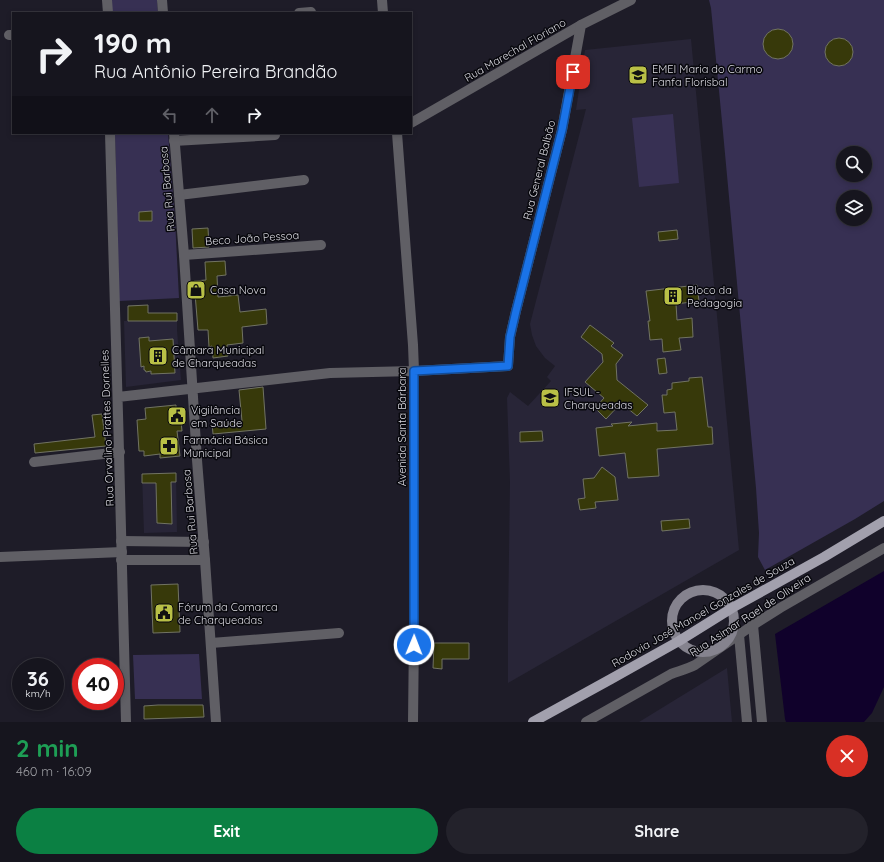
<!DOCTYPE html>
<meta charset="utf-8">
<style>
body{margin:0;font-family:Quicksand,sans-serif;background:#23222b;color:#f1f3f6;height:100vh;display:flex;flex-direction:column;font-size:15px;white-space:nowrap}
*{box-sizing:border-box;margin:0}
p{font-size:13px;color:#9e9fa4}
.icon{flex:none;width:22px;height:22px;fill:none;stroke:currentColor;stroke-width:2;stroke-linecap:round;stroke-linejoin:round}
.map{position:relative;height:722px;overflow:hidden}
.side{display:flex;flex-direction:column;background:#16151e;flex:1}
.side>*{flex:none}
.guide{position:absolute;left:12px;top:12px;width:400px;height:122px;border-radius:0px;box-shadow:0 2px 6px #0003,0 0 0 1px #35343c;background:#16151e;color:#f1f3f6;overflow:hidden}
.tools{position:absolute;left:836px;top:146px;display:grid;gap:8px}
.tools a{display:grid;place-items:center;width:36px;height:36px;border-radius:50%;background:#16151e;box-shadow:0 2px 6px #0003,0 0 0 1px #35343c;font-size:20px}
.speed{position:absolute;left:12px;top:658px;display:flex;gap:8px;font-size:20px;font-weight:700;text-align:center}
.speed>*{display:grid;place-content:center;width:52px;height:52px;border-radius:50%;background:#16151e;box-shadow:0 2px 6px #0003,0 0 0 1px #35343c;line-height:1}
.speed small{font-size:10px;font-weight:400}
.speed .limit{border:6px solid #d22;background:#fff;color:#111}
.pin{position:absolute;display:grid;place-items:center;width:34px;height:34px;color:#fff;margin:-17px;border-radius:8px;box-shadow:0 2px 6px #0006}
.me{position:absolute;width:44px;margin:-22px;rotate:1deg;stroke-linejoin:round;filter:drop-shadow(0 0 3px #0008)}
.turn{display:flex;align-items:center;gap:14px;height:84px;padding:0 16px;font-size:18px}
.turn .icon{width:52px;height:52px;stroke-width:2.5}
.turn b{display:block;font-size:28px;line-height:34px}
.lanes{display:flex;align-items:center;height:38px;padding:0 16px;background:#0003;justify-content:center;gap:20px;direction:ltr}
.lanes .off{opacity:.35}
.round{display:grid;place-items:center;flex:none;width:42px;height:42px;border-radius:21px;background:#23222b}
.head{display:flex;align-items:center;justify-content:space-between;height:68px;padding:0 16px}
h1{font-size:24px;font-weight:800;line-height:30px;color:#1e9e55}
.cta{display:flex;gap:8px;margin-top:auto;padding:8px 16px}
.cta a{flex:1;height:46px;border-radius:24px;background:#0b8043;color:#fff;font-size:16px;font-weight:800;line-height:46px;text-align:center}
.cta a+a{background:#23222b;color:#f1f3f6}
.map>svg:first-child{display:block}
.built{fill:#282537}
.green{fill:#373053;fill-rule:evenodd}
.water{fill:#10012b}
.building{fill:#37390a;stroke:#717363}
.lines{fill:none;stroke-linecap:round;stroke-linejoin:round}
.minor{stroke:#605f65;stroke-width:10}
.tertiary{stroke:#605f65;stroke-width:10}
.secondary{stroke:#85838e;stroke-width:10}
.primary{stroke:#a2a0ad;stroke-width:10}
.route-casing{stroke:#114b97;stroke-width:10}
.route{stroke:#1a73e8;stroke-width:7}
.labels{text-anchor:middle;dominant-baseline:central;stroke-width:3;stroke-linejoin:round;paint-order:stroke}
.street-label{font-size:11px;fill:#dcdbe3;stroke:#08080d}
.poi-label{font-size:11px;fill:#dcdbe3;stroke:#08080d;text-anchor:start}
</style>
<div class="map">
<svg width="884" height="722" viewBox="0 0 884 722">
<rect width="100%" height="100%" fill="#1e1c28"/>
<!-- built -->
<path class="built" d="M691,39L739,550L508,683V621L510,482L507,398L510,392L528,406L551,381L547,377L555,366L545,358L536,346L532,335L530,324L586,109L576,110L585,50Z
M128,305H148V313H177V330L181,380L126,387L124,321H128Z
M176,473L177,532L144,533L142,474Z
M727,668L732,722H639Z"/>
<!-- green -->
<path class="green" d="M111,0H157L158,13H112Z
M709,0H884V501L855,519L765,570L758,557L759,533L756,488L723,132L711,8ZM843,153H865V175H843ZM843,197H865V219H843Z
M673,114L679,183L639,187L632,118Z
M115,133H168L175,220L179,298L119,301Z
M199,654L202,699H135L133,655Z"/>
<!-- water -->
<path class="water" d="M884,571V687L872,713L864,722H786L785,719L775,634Z"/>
<!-- building -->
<path class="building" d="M763 44a15 15 0 1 1 30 0a15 15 0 1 1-30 0Z
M825 52a14 14 0 1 1 28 0a14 14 0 1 1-28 0Z
M152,211V221H139V212Z
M208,228L209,247L193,248L192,229Z
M677,230L678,239L659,241L658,232Z
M225,261L226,275L217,276L218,297L238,295L240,312L266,309L267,324L242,327L243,343L227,345L228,356L213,358L212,346L209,347L208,330H198L194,281L206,280L205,262Z
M697,285L699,301L676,304L677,320L692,318L693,337L679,338L681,350L663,352L662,339L650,340L648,321H650L646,291Z
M148,305V313H177V321H128V306Z
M590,325L614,343L611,346L623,355L616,364L617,380L648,405L637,416L621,403L606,419L595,408L604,398L585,382L603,362L602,354L581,337Z
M149,337V341L173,339L175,373L151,374V371L146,372L145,370H144V366L141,367L139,338Z
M665,358L667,373L659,374L657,359Z
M702,377L708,427H712L713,444L657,449L659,476L628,478L625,453L599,456L596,428L613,426L611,424L632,422L628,426L657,423V431L677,430L675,412L664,413L662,395H667V390L672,389V383L689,381V378Z
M263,387L266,429L213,434L212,423L242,421L239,390Z
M176,405V411H180L182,431H177L180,456L160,458V454L144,456V451H139L137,420L146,419L145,408Z
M102,414L106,446L35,453L34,444L95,437L92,415Z
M542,431L543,441L520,442V432Z
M602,467L615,477L618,500L595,502L596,508L580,510L578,499L585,498L583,479L594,478Z
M176,473V482H171L172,524L157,523L156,483H142V474Z
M689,519L690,528L662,531L661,521Z
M178,584L180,632L153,633L151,585Z
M434,643H469V659H442V669L433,668Z
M158,705H203L204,717L144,719V706Z"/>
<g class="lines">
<!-- minor -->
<path class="minor" d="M299,13L311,12
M9,35H13
M411,123L581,25
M174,141L275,135
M179,195L304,180
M184,255L321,245
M34,462L120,452
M121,541L204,542
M0,557L122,552
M121,560H205
M753,625L762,722
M739,635L747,722
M211,643L339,633"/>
<!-- tertiary -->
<path class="tertiary" d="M107,0L108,13
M162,0L163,13
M382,0L383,13
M110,133C115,329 122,526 126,722
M174,133L184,255L197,460L205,560L216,722
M397,133L413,345L414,371V633L413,722
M118,397L330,373L414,371L508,366L510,337L516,311L562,130L581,25L631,0
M586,722L671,674C679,671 687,669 695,665L753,625L780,608L884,548"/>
<!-- secondary -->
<path class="secondary" d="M672 621a31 31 0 1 1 62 0a31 31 0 1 1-62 0Z"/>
<!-- primary -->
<path class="primary" d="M533,722L611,679L679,641L732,608L824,557L884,521"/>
</g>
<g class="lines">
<defs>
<path id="route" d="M414,645V371L508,366L510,337L516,311L562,130L573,72"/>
</defs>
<!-- route casing -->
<use href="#route" class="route-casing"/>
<!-- route -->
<use href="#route" class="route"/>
</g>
<!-- icons -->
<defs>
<symbol id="school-square" viewBox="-11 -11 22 22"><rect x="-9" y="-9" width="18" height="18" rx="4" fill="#b9c046" stroke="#08080d"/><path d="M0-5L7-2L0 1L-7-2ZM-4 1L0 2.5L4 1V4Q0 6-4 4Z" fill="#111"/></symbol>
<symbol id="shop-square" viewBox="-11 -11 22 22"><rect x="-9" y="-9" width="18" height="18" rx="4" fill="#b9c046" stroke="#08080d"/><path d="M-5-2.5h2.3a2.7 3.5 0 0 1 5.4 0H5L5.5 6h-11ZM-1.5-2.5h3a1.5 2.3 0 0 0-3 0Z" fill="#111"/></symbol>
<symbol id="building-square" viewBox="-11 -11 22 22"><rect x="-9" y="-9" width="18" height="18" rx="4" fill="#b9c046" stroke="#08080d"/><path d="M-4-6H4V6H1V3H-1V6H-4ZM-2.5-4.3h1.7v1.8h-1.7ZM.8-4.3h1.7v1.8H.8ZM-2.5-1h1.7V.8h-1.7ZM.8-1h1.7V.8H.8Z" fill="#111"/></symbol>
<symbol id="university-square" viewBox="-11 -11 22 22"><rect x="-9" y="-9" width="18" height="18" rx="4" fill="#b9c046" stroke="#08080d"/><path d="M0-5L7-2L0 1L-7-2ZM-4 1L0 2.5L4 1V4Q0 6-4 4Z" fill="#111"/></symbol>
<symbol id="civic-square" viewBox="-11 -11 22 22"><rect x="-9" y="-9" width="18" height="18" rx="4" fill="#b9c046" stroke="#08080d"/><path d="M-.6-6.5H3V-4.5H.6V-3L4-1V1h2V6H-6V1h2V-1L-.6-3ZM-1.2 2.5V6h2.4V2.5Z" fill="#111"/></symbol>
<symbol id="pharmacy-square" viewBox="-11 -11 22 22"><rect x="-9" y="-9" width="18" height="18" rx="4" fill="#b9c046" stroke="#08080d"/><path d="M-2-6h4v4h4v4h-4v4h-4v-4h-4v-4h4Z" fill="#111"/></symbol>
</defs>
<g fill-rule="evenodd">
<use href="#school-square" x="627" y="64" width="22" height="22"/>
<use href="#shop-square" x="185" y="279" width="22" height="22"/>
<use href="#building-square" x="662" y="285" width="22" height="22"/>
<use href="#building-square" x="147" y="345" width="22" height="22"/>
<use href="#university-square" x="539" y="387" width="22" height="22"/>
<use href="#civic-square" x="166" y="405" width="22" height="22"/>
<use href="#pharmacy-square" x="158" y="435" width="22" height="22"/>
<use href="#civic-square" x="153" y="602" width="22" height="22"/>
</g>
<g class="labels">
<!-- street labels -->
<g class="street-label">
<text transform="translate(515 50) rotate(-30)">Rua Marechal Floriano</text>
<text transform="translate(539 170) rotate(-76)">Rua General Balbão</text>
<text transform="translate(167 189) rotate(-95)">Rua Rui Barbosa</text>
<text transform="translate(252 238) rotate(-4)">Beco João Pessoa</text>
<text transform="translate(402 427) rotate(-90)">Avenida Santa Bárbara</text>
<text transform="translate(107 428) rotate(-92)">Rua Orvalino Prattes Dornelles</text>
<text transform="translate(190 512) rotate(-95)">Rua Rui Barbosa</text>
<text transform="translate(703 612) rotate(-30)">Rodovia José Manoel Gonzales de Souza</text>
<text transform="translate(750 615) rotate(-33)">Rua Asimar Rael de Oliveira</text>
</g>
<!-- poi labels -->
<g class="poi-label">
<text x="652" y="69">EMEI Maria do Carmo<tspan x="652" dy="13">Fanfa Florisbal</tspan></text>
<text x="210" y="290">Casa Nova</text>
<text x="687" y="290">Bloco da<tspan x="687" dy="13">Pedagogia</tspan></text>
<text x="172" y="350">Câmara Municipal<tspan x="172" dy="13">de Charqueadas</tspan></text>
<text x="564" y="392">IFSUL -<tspan x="564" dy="13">Charqueadas</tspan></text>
<text x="191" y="410">Vigilância<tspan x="191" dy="13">em Saúde</tspan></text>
<text x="183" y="440">Farmácia Básica<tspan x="183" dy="13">Municipal</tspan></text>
<text x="178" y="607">Fórum da Comarca<tspan x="178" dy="13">de Charqueadas</tspan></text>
</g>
</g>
</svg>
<div class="tools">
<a><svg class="icon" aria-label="search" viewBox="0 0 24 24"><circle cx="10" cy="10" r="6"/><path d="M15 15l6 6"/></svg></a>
<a><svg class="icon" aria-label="layers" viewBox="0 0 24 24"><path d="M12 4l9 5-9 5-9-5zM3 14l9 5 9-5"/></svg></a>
</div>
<div class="speed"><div>36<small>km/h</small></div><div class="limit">40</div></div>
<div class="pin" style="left:573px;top:72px;background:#d93025"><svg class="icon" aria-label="arrive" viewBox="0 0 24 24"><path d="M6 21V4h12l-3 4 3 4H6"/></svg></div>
<svg class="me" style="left:414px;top:645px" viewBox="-20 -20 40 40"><circle r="17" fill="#1a73e8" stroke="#fff" stroke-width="3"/><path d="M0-11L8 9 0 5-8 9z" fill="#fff"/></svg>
<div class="guide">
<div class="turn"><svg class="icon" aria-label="right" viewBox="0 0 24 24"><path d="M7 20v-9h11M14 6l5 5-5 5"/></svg><div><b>190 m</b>Rua Antônio Pereira Brandão</div></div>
<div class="lanes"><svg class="icon off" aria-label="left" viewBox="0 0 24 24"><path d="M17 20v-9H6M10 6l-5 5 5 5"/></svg><svg class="icon off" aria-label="ahead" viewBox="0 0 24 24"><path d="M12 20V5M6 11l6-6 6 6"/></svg><svg class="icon" aria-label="right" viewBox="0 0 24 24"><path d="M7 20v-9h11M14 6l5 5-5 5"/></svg></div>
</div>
</div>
<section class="side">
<div class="head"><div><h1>2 min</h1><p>460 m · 16:09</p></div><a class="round" style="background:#d93025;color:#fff"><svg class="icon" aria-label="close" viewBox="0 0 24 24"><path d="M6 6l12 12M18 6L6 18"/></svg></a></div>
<div class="cta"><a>Exit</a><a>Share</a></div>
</section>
